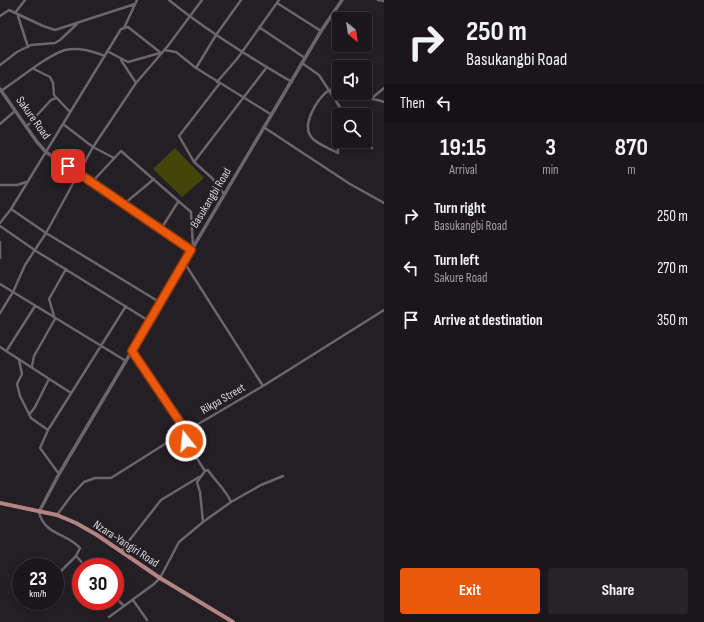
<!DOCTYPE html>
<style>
body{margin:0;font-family:"Sofia Sans Condensed",sans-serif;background:#282329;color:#f1f3f6;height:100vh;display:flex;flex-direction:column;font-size:15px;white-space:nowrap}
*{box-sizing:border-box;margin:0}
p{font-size:13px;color:#a09fa3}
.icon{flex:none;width:22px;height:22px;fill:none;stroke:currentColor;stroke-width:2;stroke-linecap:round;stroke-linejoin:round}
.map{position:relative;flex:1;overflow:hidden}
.details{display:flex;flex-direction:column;background:#1b161c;width:320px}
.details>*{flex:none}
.guide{background:#1b161c;color:#f1f3f6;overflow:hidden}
.needle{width:26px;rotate:150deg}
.tools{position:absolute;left:332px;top:12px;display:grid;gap:8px}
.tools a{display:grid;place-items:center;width:40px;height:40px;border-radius:4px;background:#1b161c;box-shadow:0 2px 6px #0003,0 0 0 1px #39353b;font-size:20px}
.speed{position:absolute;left:12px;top:558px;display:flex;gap:8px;font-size:20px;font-weight:700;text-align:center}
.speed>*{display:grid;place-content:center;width:52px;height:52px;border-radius:50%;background:#1b161c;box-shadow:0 2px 6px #0003,0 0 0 1px #39353b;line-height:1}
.speed small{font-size:10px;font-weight:400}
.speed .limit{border:6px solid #d22;background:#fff;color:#111}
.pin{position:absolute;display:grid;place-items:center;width:34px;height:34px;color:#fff;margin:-17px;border-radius:8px;box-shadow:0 2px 6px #0006}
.me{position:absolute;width:44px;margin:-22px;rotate:344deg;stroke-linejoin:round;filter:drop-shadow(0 0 3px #0008)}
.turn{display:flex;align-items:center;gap:14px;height:84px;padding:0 16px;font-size:18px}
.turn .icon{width:52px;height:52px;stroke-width:2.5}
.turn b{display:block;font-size:28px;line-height:34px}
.then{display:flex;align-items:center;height:38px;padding:0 16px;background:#0003;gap:8px;font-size:15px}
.eta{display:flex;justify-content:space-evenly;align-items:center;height:68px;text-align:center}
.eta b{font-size:24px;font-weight:700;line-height:28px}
.button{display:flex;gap:8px;margin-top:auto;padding:8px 16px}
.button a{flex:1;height:46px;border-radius:4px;background:#ea580c;color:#fff;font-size:16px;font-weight:700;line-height:46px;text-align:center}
.button a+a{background:#282329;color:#f1f3f6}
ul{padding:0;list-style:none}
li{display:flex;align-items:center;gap:12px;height:52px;padding:0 16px}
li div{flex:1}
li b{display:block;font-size:15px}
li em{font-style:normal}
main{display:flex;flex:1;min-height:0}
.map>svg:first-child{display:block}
.green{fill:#42460a}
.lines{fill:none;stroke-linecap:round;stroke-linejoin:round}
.street{stroke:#6c656d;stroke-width:2.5}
.secondary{stroke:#6c656d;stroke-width:3.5}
.primary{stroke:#b38481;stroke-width:4}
.route-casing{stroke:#983908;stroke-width:10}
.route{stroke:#ea580c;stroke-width:7}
.labels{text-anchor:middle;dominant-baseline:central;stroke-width:4;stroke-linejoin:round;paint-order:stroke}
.street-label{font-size:12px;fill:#dad6da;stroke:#241e25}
</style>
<main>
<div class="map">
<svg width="384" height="622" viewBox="0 0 384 622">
<rect width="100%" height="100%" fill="#241e25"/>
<!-- green -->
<path class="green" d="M175,148L204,178L182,197L153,169Z"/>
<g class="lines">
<!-- street -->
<path class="street" d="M169,0C207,31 249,57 292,82
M378,0L384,1
M277,3L321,31
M15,13L25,0
M0,16L9,10L43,26L55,30L135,4
M18,16L28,47
M259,27L305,58
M124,28L137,0
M164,50L176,52L196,68L272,115
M107,51L128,62L160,53
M121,60L136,83
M302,63L319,75L345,115
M0,65L17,52L31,45L55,43L60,40L77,24
M196,68L216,35L241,0
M34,69L50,77L53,83L54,95L70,112
M217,82L237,59L279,0
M220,83L179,136L194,162L212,178L224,194
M1,91C18,80 46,56 65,50C79,47 92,51 105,56
M345,93C358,99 371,97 384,102
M372,98L384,88
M337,113L338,152
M0,124L15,111
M63,124L93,147L114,158
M26,127L51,100L56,98
M265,128L350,184L384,203
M364,141L372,148
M338,153C331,149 319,145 313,139C299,126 318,98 329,90H339
M194,162L267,67
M92,182L121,151L191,212L193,246
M0,185H17L26,182
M124,204L154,179
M11,209L46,233L161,303
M0,223L11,209L121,29L128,27L161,53
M0,226L36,251L149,321
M161,229L178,202
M0,242V258
M184,262L263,386
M0,284L126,361
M0,313L13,292L25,265L46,233L93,147L136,83L167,47L202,0
M0,347L71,393
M7,350L35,306
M19,360L22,374L17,384L20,396L31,418L48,430L40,448L59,474
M32,366L34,356L55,319L49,299L66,269
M29,415L35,407L49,379
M48,430L126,306
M205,471L208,470C215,481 226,490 231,502
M39,512C44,535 67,533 80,548L76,556L58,574
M57,515L71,496L84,482L95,478H111L176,437L263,386L384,310
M203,522L231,502L261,485L283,476
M121,551L161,500L199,477
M76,556L86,567
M115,597L124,606
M133,600L147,620
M109,617L154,584L160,578L179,542L203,522L200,492L197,482L205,471L186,441V431L132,351"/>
<!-- secondary -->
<path class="secondary" d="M0,89L37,142L46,152L191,250
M39,512L59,474L321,31L342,0"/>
<!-- primary -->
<path class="primary" d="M0,503L57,515L76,523L97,535L160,578L233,622"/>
</g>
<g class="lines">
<defs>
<path id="route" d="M68,166L191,250L132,351L186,431V441"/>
</defs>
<!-- route casing -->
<use href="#route" class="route-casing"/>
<!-- route -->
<use href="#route" class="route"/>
</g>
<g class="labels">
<!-- street labels -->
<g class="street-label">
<text transform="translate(33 118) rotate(54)">Sakure Road</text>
<text transform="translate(211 198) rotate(-59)">Basukangbi Road</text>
<text transform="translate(223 399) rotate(-30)">Rikpa Street</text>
<text transform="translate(126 544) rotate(33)">Nzara-Yangiri Road</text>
</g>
</g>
</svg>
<div class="tools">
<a><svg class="needle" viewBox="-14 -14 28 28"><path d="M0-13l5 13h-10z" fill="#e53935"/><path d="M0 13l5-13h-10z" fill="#a09fa3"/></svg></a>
<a><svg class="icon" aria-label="sound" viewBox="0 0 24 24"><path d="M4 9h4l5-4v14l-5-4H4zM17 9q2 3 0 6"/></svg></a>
<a><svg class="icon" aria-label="search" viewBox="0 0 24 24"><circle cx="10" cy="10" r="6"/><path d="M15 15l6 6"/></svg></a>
</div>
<div class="speed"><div>23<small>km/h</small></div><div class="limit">30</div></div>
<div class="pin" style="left:68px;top:166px;background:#d93025"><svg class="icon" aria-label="arrive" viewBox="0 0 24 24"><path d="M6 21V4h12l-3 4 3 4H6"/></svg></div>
<svg class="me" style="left:186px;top:441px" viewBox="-20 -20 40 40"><circle r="17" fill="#ea580c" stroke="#fff" stroke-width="3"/><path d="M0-11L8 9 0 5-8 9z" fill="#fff"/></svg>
</div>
<section class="details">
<div class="guide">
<div class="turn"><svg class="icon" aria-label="right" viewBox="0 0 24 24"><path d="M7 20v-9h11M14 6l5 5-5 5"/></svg><div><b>250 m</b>Basukangbi Road</div></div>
<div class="then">Then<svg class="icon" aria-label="left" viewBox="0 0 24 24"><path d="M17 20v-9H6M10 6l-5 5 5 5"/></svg></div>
</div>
<div class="eta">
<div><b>19:15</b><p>Arrival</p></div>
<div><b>3</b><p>min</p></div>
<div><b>870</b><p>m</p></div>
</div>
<ul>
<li><svg class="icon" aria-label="right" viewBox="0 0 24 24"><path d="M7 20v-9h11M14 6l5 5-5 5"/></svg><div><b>Turn right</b><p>Basukangbi Road</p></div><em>250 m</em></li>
<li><svg class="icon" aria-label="left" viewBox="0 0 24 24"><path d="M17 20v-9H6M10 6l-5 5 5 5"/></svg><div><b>Turn left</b><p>Sakure Road</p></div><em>270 m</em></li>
<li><svg class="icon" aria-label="arrive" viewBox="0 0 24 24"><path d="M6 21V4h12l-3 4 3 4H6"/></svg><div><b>Arrive at destination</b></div><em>350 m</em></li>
</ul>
<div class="button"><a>Exit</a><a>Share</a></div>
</section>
</main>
